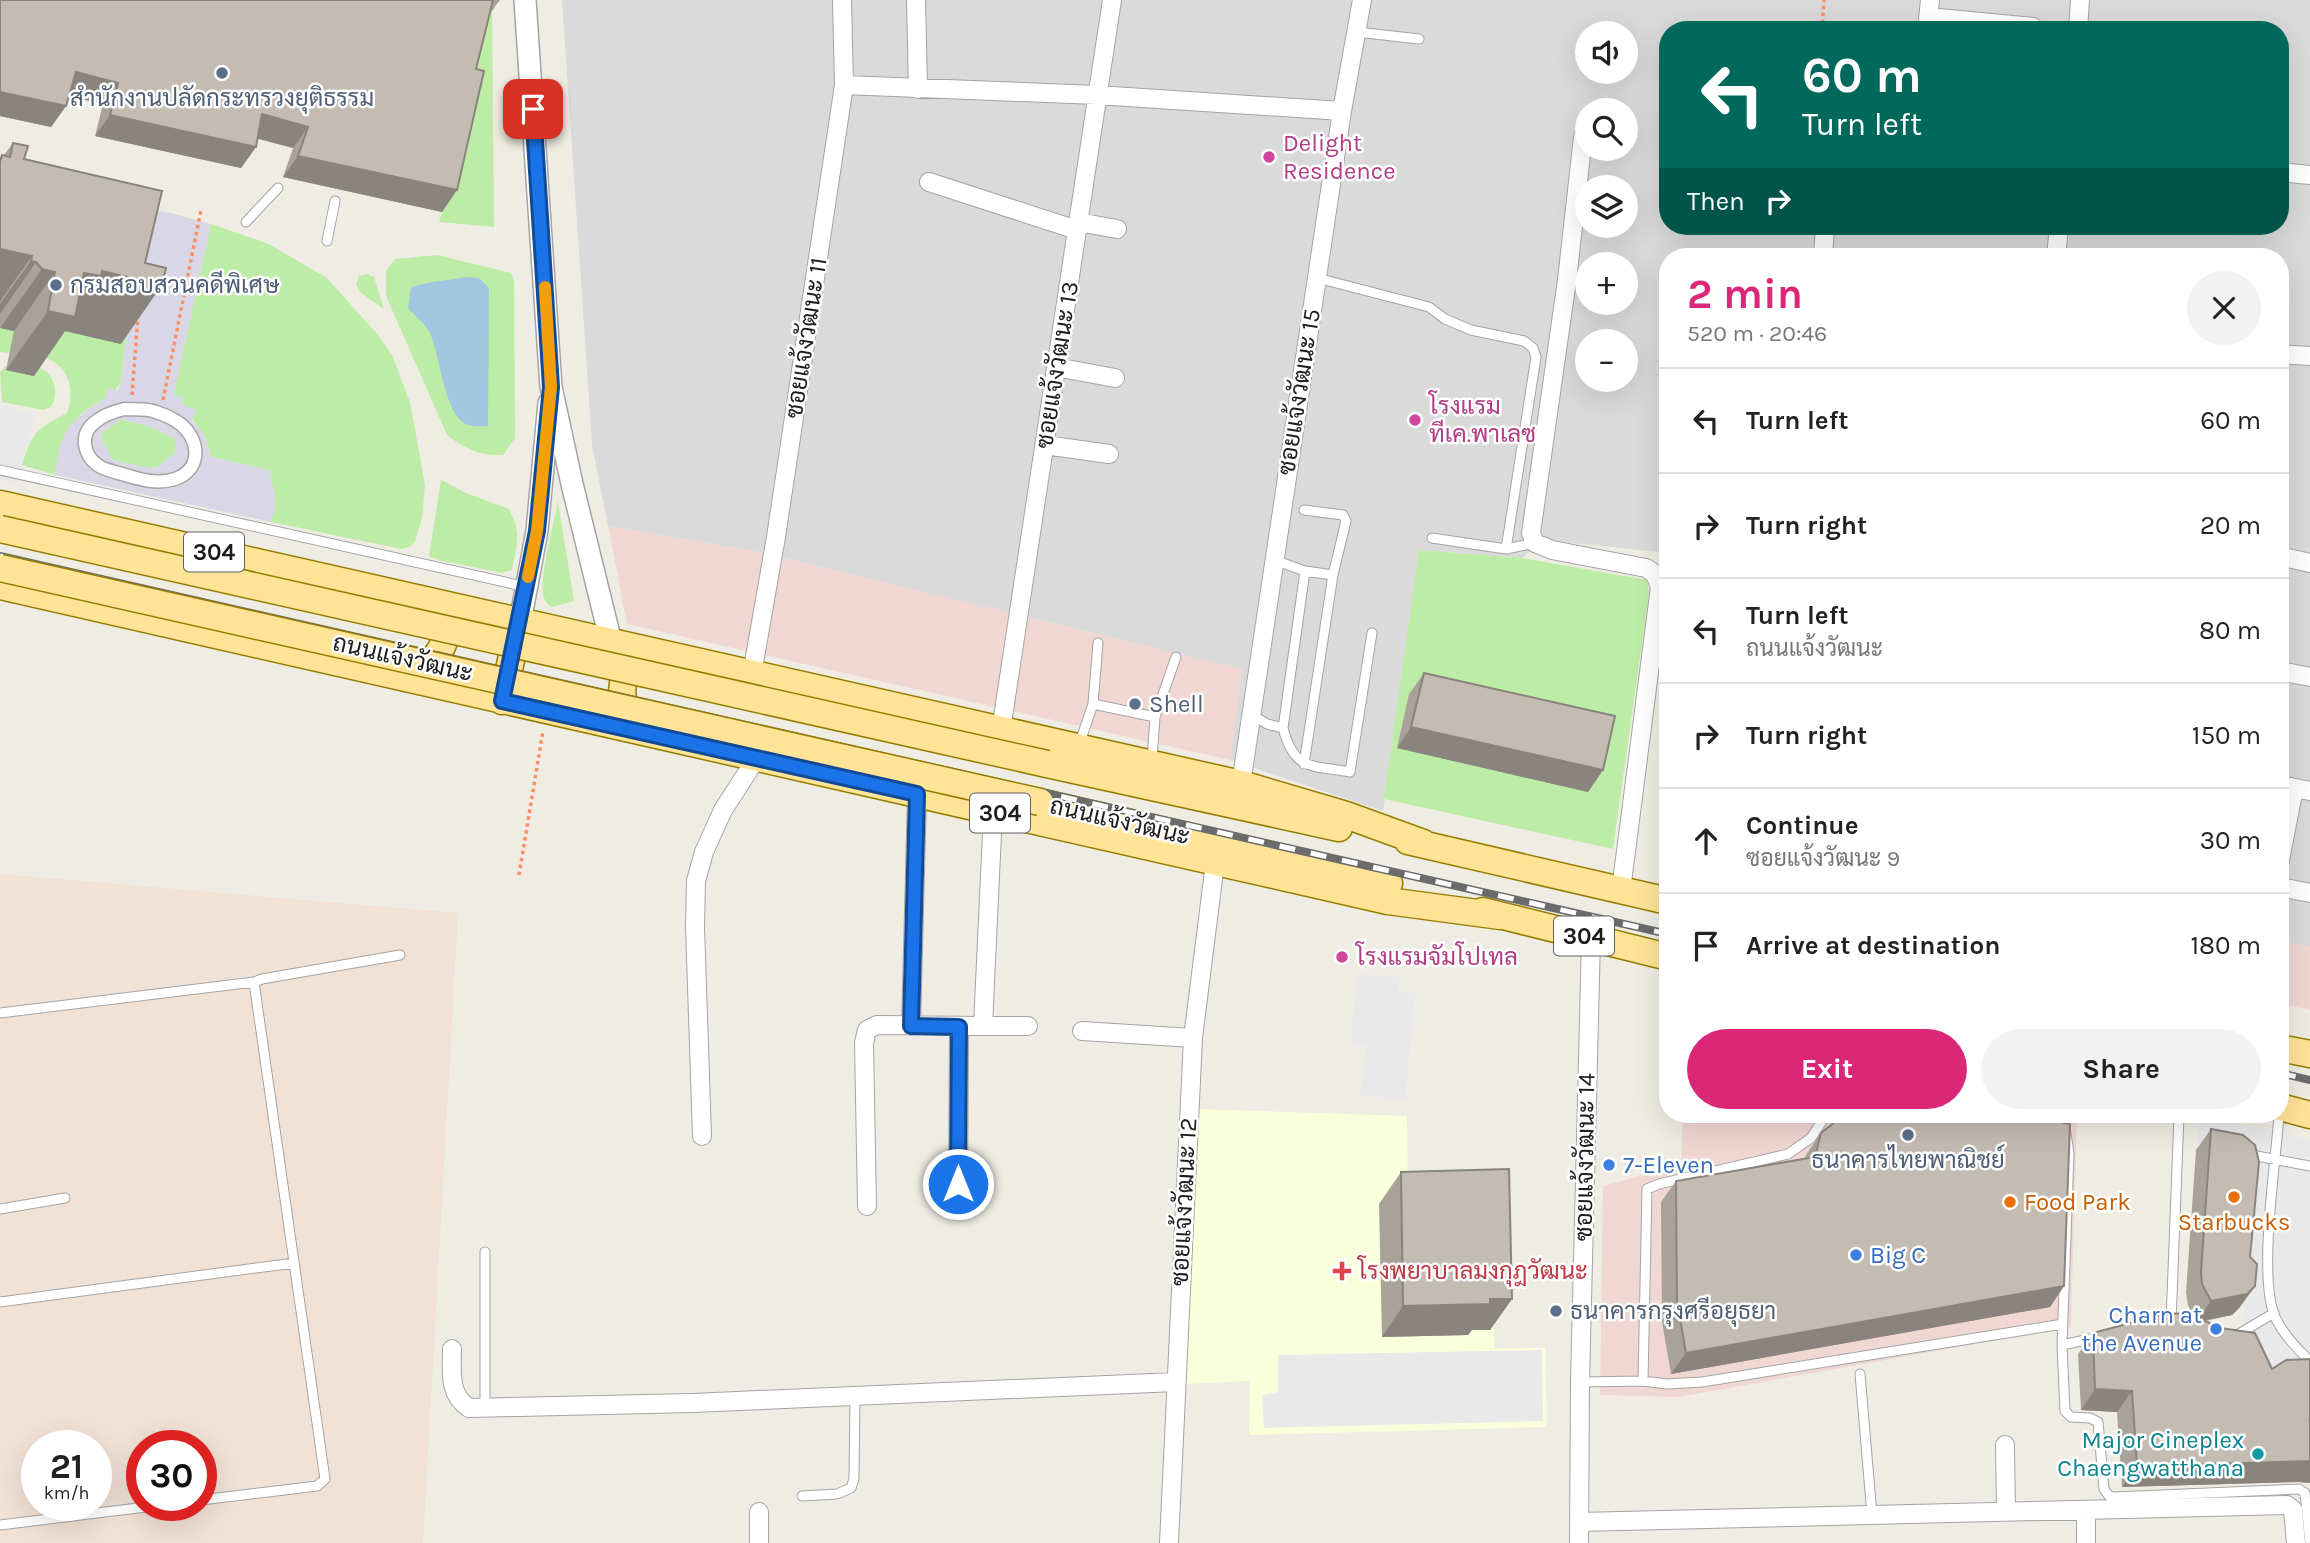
<!DOCTYPE html>
<meta charset="utf-8">
<style>
body{margin:0;font-family:Karla,Sarabun,sans-serif;background:#f2f2f2;color:#222;height:100vh;display:flex;flex-direction:column;font-size:26px;white-space:nowrap}
*{box-sizing:border-box;margin:0}
p{font-size:23px;color:#767676}
.icon{flex:none;width:38px;height:38px;fill:none;stroke:currentColor;stroke-width:2;stroke-linecap:round;stroke-linejoin:round}
.map{position:relative;flex:1;overflow:hidden}
.panel{position:absolute;left:1659px;top:248px;width:630px;height:875px;display:flex;flex-direction:column;background:#fff;border-radius:28px;box-shadow:0 7px 28px #0002}
.panel>*{flex:none}
.hud{position:absolute;left:1659px;top:21px;width:630px;height:214px;border-radius:28px;box-shadow:0 7px 28px #0002;background:#00695c;color:#fff;overflow:hidden}
.controls{position:absolute;left:1575px;top:21px;display:grid;gap:14px}
.controls a{display:grid;place-items:center;width:63px;height:63px;border-radius:50%;background:#fff;box-shadow:0 7px 28px #0002;font-size:35px}
.speed{position:absolute;left:21px;top:1430px;display:flex;gap:14px;font-size:35px;font-weight:700;text-align:center}
.speed>*{display:grid;place-content:center;width:91px;height:91px;border-radius:50%;background:#fff;box-shadow:0 7px 28px #0002;line-height:1}
.speed small{font-size:18px;font-weight:400}
.speed .limit{border:10px solid #d22;background:#fff;color:#111}
.pin{position:absolute;display:grid;place-items:center;width:60px;height:60px;color:#fff;margin:-30px;border-radius:14px;box-shadow:0 4px 10px #0006}
.me{position:absolute;width:77px;margin:-38px;rotate:0deg;stroke-linejoin:round;filter:drop-shadow(0 0 5px #0008)}
.turn{display:flex;align-items:center;gap:24px;height:147px;padding:0 28px;font-size:32px}
.turn .icon{width:91px;height:91px;stroke-width:2.5}
.turn b{display:block;font-size:49px;line-height:60px}
.then{display:flex;align-items:center;height:66px;padding:0 28px;background:#0003;gap:14px;font-size:26px}
.round{display:grid;place-items:center;flex:none;width:74px;height:74px;border-radius:37px;background:#f2f2f2}
.summary{display:flex;align-items:center;justify-content:space-between;height:119px;padding:0 28px}
h1{font-size:42px;font-weight:700;line-height:52px;color:#db2777}
.primary-button{display:flex;gap:14px;margin-top:auto;padding:14px 28px}
.primary-button a{flex:1;height:80px;border-radius:42px;background:#db2777;color:#fff;font-size:28px;font-weight:700;line-height:80px;text-align:center}
.primary-button a+a{background:#f2f2f2;color:#222}
ul{padding:0;list-style:none}
li{display:flex;align-items:center;gap:21px;height:105px;padding:0 28px;border-top:2px solid #e0e0e0}
li div{flex:1}
li b{display:block;font-size:26px}
li em{font-style:normal}
.map>svg:first-child{display:block}
.residential{fill:#dbdada;fill-rule:evenodd}
.commercial{fill:#f1d7d1}
.education{fill:#f9ffdb}
.military{fill:#f2e1d5;fill-rule:evenodd}
.grass{fill:#bdeca6}
.parking{fill:#e9e9e9}
.plaza{fill:#d9d7e5;fill-rule:evenodd}
.water{fill:#a1c6df}
.lines{fill:none;stroke-linecap:round;stroke-linejoin:round}
.service-casing{stroke:#a4a4a4;stroke-width:11}
.pedestrian-casing{stroke:#a4a4a4;stroke-width:15}
.minor-casing{stroke:#a4a4a4;stroke-width:20}
.tertiary-casing{stroke:#a4a4a4;stroke-width:24}
.primary-casing{stroke:#967d00;stroke-width:29}
.path{stroke:#ff8d63;stroke-width:3.5;stroke-dasharray:3.5 3.5;stroke-linecap:butt}
.service{stroke:#fff;stroke-width:9}
.pedestrian{stroke:#fff;stroke-width:12}
.minor{stroke:#fff;stroke-width:18}
.tertiary{stroke:#fff;stroke-width:21}
.primary{stroke:#ffe397;stroke-width:26}
.rail-casing{stroke:#6b6b6b;stroke-width:8}
.rail{stroke:#fff;stroke-width:5;stroke-dasharray:16;stroke-linecap:butt}
.primary-bridge-casing{stroke:#967d00;stroke-width:29;stroke-linecap:butt}
.primary-bridge{stroke:#ffe397;stroke-width:26}
.wall{fill:#a9a299}
.shaded-wall{fill:#89847d}
.building{fill:#c4bcb2;stroke:#89847d;stroke-width:2}
.route-casing{stroke:#114b97;stroke-width:18}
.route{stroke:#1a73e8;stroke-width:12}
.slow{stroke:#f59e0b;stroke-width:12}
.service-dot{fill:#5c6f8a;stroke:#fff;stroke-width:2.5}
.hotel-dot{fill:#d1479c;stroke:#fff;stroke-width:2.5}
.shop-dot{fill:#3f7fe0;stroke:#fff;stroke-width:2.5}
.food-dot{fill:#e8710a;stroke:#fff;stroke-width:2.5}
.health-dot{fill:#e0444e;stroke:#fff;stroke-width:2.5}
.culture-dot{fill:#0f9aa8;stroke:#fff;stroke-width:2.5}
.labels{text-anchor:middle;dominant-baseline:central;stroke-width:5;stroke-linejoin:round;paint-order:stroke}
.shield{fill:#fff;stroke:#616161;stroke-width:2}
.shield-label{font-size:23px;font-weight:bold;fill:#1d1d1d}
.service-label{font-size:24px;fill:#4e5e75;stroke:#fff;text-anchor:start}
.hotel-label{font-size:24px;fill:#b23c85;stroke:#fff;text-anchor:start}
.street-label{font-size:24px;fill:#1d1d1d;stroke:#fff}
.shop-label{font-size:24px;fill:#366cbe;stroke:#fff;text-anchor:start}
.food-label{font-size:24px;fill:#c56008;stroke:#fff;text-anchor:start}
.health-label{font-size:24px;fill:#be3a42;stroke:#fff;text-anchor:start}
.culture-label{font-size:24px;fill:#0d838f;stroke:#fff;text-anchor:end}
</style>
<div class="map">
<svg width="2310" height="1543" viewBox="0 0 2310 1543">
<rect width="100%" height="100%" fill="#efede3"/>
<!-- residential -->
<path class="residential" d="M562,0H2310V947L2280,941V257H1668V553L1544,540L1522,558L1420,550L1383,811L1230,760L1242,669L759,552L608,526L592,445ZM1668,30H2280V226H1668ZM1587,33H1626V72H1587ZM1587,110H1626V149H1587ZM1587,187H1626V226H1587ZM1587,264H1626V303H1587ZM1587,341H1626V380H1587Z"/>
<!-- commercial -->
<path class="commercial" d="M608,526L759,552L1242,669L1230,760L627,624Z
M2280,941L2310,947V1010L2280,1003Z
M1683,1115H2077L2071,1327L1679,1397L1600,1395L1603,1186L1681,1165Z"/>
<!-- education -->
<path class="education" d="M1198,1109L1407,1116L1408,1194L1492,1191L1494,1349L1545,1348L1547,1427L1249,1435L1250,1381L1185,1384Z"/>
<!-- military -->
<path class="military" d="M0,874L458,913L423,1543H0ZM37,1446H96V1505H37ZM142,1446H201V1505H142Z"/>
<!-- grass -->
<path class="grass" d="M492,0L494,227L439,222L442,212Z
M142,208L121,381C115,396 101,400 88,409C65,425 60,448 55,475L22,465C33,431 35,430 67,413C76,388 68,363 40,356C27,353 13,354 0,352V311Z
M211,224L269,244L327,278L378,335L392,355L410,402L425,485L422,518L415,541L410,547L401,549L271,522C276,504 274,489 269,470L211,457C206,432 188,414 173,395Z
M437,255L511,273L514,281L515,438L503,455C480,456 465,449 447,435L386,296V271L395,259Z
M367,274L374,277L384,309L361,293L356,284L359,276Z
M7,365C16,366 27,364 36,366C54,371 60,392 51,407L43,410L2,402L0,372Z
M122,419L154,428L175,439V453L158,467L150,468L112,460L100,434Z
M441,480L466,493L509,509C522,535 517,542 512,570L502,573L438,560L429,556Z
M558,502L574,601L551,607C548,604 546,602 544,598C538,581 554,522 558,502Z
M1419,550L1522,558L1647,580L1649,593L1613,849L1384,799Z"/>
<!-- parking -->
<path class="parking" d="M0,401L18,410L35,414L17,484L0,480Z
M1357,974L1399,977L1398,992L1415,994L1405,1100L1360,1095L1367,1045L1351,1043Z
M2199,1115L2310,1140V1377L2261,1379L2242,1342L2252,1165L2236,1151L2198,1143Z
M1542,1350L1543,1421L1264,1428L1262,1395L1278,1392V1355Z"/>
<!-- plaza -->
<path class="plaza" d="M142,208L171,213L211,224L174,395L183,397L182,405L197,410L192,420L204,434L211,457L269,470L275,495V509L271,522L55,475L59,449L65,433L74,421L88,409L105,399L108,388L118,390L121,381ZM122,419L154,428L175,439V453L158,467L150,468L112,460L100,434Z"/>
<!-- water -->
<path class="water" d="M466,277L479,278L489,288L488,426C480,427 468,427 461,421C444,405 439,354 430,333C427,326 414,315 408,308L411,288C421,282 452,280 466,277Z"/>
<g class="lines">
<defs>
<path id="service" d="M1357,32L1419,39
M246,222L278,188
M327,241L335,201
M1317,278L1429,307L1445,319L1471,330L1524,341L1533,348L1536,357L1506,549
M0,470L527,587
M1304,510L1343,515L1346,521L1333,575L1304,764
M1432,538L1506,549L1535,543
M1274,560L1305,571L1333,575
M1093,704L1155,717L1176,657
M1251,714L1267,724L1283,728C1294,771 1312,765 1350,772L1372,633
M1283,728L1305,571
M1079,745L1093,704L1098,643
M1152,760L1155,717
M0,1013L254,982L262,979L400,955
M1826,1115L1811,1138L1788,1154L1659,1184L1647,1189L1643,1381L1667,1384L1702,1382L2063,1324
M2052,1115L2066,1134L2069,1153L2062,1345
M2279,1115C2276,1162 2257,1281 2276,1319C2284,1335 2297,1349 2310,1361
M2246,1154L2310,1166
M0,1209L65,1198
M485,1252V1407
M0,1302L294,1263
M2171,1322L2179,1115
M2237,1335L2274,1313
M2100,1337L2062,1345L2065,1411L2071,1417L2090,1418L2098,1422L2104,1489L2109,1496L2114,1497L2299,1489L2305,1493L2310,1543
M1860,1374L1872,1515
M1580,1382L1643,1381
M802,1496L837,1494L851,1488L854,1479L855,1396
M201,1500L317,1486L325,1479L254,982
M0,1525L162,1505"/>
<path id="pedestrian" d="M124,409C134,410 146,408 156,412C162,414 170,417 176,421C199,435 205,468 175,479C157,485 138,479 122,474C107,470 93,467 87,452C77,426 104,414 124,409Z"/>
<path id="minor" d="M916,0L918,89
M1928,17L2033,27
M1927,30L1930,0
M2078,30L2080,0
M844,85L1097,95L1342,111
M1583,137L1567,280L1531,533L1535,543L1552,550L1646,568L1655,574L1660,587L1621,890
M2280,172L2310,175
M929,182L1077,230
M1078,222L1117,229
M1823,257L1825,226
M2056,257L2059,226
M2280,354L2310,356
M1056,367L1115,378
M1045,445L1109,454
M2280,556L2310,563
M2280,671L2310,677
M752,674L776,537L844,85L842,0
M1001,730L1112,0
M1241,784L1342,111L1362,0
M2280,785L2310,791
M2280,860L2294,788
M2280,887L2310,893
M911,1026L917,795
M983,1026H1028
M1082,1031L1193,1038
M702,1136L695,927L696,881L704,852L723,810L756,759
M867,1206L864,1043L867,1030L877,1025L983,1026L993,812
M958,1210L959,1027
M452,1349C452,1372 448,1394 469,1408L692,1403L1175,1382
M2005,1445L2006,1512
M2086,1510V1543
M1579,1522L2287,1505L2293,1510L2296,1543
M759,1543V1512
M1169,1543L1193,1038L1215,863
M1579,1543L1580,1382L1591,938"/>
<path id="tertiary" d="M525,0L551,387L572,484L611,642
M520,622L537,531L549,403"/>
<path id="primary" d="M0,504L1241,784L1346,815L1423,843
M0,586L1388,901L1500,916
M413,673C439,661 455,637 439,609
M502,701L519,624
M634,726C617,707 617,665 644,655
M1047,764L1339,828
M1040,802L1389,883
M1408,841L1668,901
M1483,911L1668,957
M2280,1048L2310,1054
M2280,1107L2310,1115"/>
</defs>
<!-- service casing -->
<use href="#service" class="service-casing"/>
<!-- pedestrian casing -->
<use href="#pedestrian" class="pedestrian-casing"/>
<!-- minor casing -->
<use href="#minor" class="minor-casing"/>
<!-- tertiary casing -->
<use href="#tertiary" class="tertiary-casing"/>
<!-- primary casing -->
<use href="#primary" class="primary-casing"/>
<!-- path -->
<path class="path" d="M1822,30L1824,0
M132,395L138,316
M163,400L201,210
M519,875L543,731"/>
<!-- service -->
<use href="#service" class="service"/>
<!-- pedestrian -->
<use href="#pedestrian" class="pedestrian"/>
<!-- minor -->
<use href="#minor" class="minor"/>
<!-- tertiary -->
<use href="#tertiary" class="tertiary"/>
<!-- primary -->
<use href="#primary" class="primary"/>
<defs>
<path id="rail" d="M0,556L1668,934
M2280,1073L2310,1080"/>
</defs>
<!-- rail casing -->
<use href="#rail" class="rail-casing"/>
<!-- rail -->
<use href="#rail" class="rail"/>
<defs>
<path id="primary-bridge" d="M0,529L1047,764
M0,568L1040,802"/>
</defs>
<!-- primary-bridge casing -->
<use href="#primary-bridge" class="primary-bridge-casing"/>
<!-- primary-bridge -->
<use href="#primary-bridge" class="primary-bridge"/>
</g>
<!-- wall -->
<path class="wall" d="M0,0H500L489,15L476,69L457,190L442,212L283,177L293,148L257,138L256,147L241,168L95,136L103,104L69,96L66,106L51,127L0,116Z
M13,143L24,159L121,344L65,331L34,376L6,370L14,331L0,328V157L2,155H4Z
M1424,673L1603,770L1588,792L1397,748L1409,694Z
M2211,1129L2240,1307L2232,1315L2205,1321L2272,1369L2310,1420V1483L2299,1482L2122,1487L2117,1412L2081,1410L2078,1354L2093,1333L2192,1314L2188,1305L2186,1293L2196,1150Z
M1821,1133L2064,1286L2050,1307L1671,1374L1662,1322L1661,1202L1676,1181L1805,1159L1806,1155Z
M1401,1172L1512,1299L1490,1330H1472L1468,1335L1382,1337L1379,1204Z"/>
<!-- shaded-wall -->
<path class="shaded-wall" d="M76,72L118,83L103,104L61,94Z
M0,92L66,106L51,127L0,116Z
M262,114L308,127L293,148L247,136Z
M110,115L256,147L241,168L95,136Z
M298,156L457,190L442,212L283,177Z
M0,249L32,256L0,301Z
M31,261L36,262L0,314V304Z
M42,269L55,272L14,331L0,328Z
M102,271L162,285L121,344L65,331L34,376L6,370L48,311L84,273Z
M1411,727L1603,770L1588,792L1397,748Z
M2064,1286L2050,1307L1671,1374L1686,1353Z
M2255,1286L2240,1307L2232,1315L2196,1322L2211,1301Z
M1490,1299H1512L1490,1330H1472L1468,1335L1382,1337L1403,1306Z
M2095,1389L2132,1391L2117,1412L2081,1410Z
M2310,1461V1483L2299,1482L2122,1487L2137,1466Z"/>
<!-- building -->
<path class="building" d="M0,0H493L476,69L484,71L457,190L298,156L308,127L262,114L256,147L110,115L118,83L76,72L66,106L0,92Z
M13,143L28,146L24,159L162,191L145,263L166,268L162,285L102,271L101,276L84,273L75,317L48,311L55,272L42,269L36,262L31,261L32,256L0,249V250V162L2,155L10,157Z
M1424,673L1615,716L1603,770L1411,727Z
M1857,1115H2025L2070,1124L2064,1286L1686,1353L1677,1301L1676,1181L1815,1157L1821,1133L1840,1118Z
M2211,1129L2243,1135L2255,1145L2259,1162L2250,1257L2257,1264L2255,1286L2247,1294L2211,1301L2202,1284L2201,1272Z
M1509,1169L1512,1299H1490V1304L1403,1306L1401,1172Z
M2189,1313L2220,1328L2255,1333L2272,1369L2286,1360L2310,1359V1419L2309,1421L2310,1420V1461L2137,1466L2132,1391L2095,1389L2093,1333L2164,1314Z"/>
<g class="lines">
<defs>
<path id="route" d="M533,109L551,387L537,531L502,701L917,794L911,1026L959,1027L958,1184"/>
</defs>
<!-- route casing -->
<use href="#route" class="route-casing"/>
<!-- route -->
<use href="#route" class="route"/>
<!-- slow -->
<path class="slow" d="M528,577L537,531L551,387L545,287"/>
</g>
<!-- markers -->
<g class="service-dot">
<circle cx="222" cy="73" r="7"/>
<circle cx="56" cy="285" r="7"/>
<circle cx="1135" cy="704" r="7"/>
<circle cx="1908" cy="1135" r="7"/>
<circle cx="1556" cy="1311" r="7"/>
</g>
<g class="hotel-dot">
<circle cx="1269" cy="157" r="7"/>
<circle cx="1415" cy="420" r="7"/>
<circle cx="1342" cy="957" r="7"/>
</g>
<g class="shop-dot">
<circle cx="1609" cy="1165" r="7"/>
<circle cx="1856" cy="1255" r="7"/>
<circle cx="2216" cy="1329" r="7"/>
</g>
<g class="food-dot">
<circle cx="2234" cy="1197" r="7"/>
<circle cx="2010" cy="1202" r="7"/>
</g>
<path class="health-dot" d="M1338.5 1260.5h7v7h7v7h-7v7h-7v-7h-7v-7h7z"/>
<circle class="culture-dot" cx="2258" cy="1454" r="7"/>
<g class="labels">
<!-- shield labels -->
<g class="shield">
<rect x="184" y="532.5" width="60" height="39" rx="5"/>
<rect x="970" y="793.5" width="60" height="39" rx="5"/>
<rect x="1554" y="916.5" width="60" height="39" rx="5"/>
</g>
<g class="shield-label">
<text x="214" y="552">304</text>
<text x="1000" y="813">304</text>
<text x="1584" y="936">304</text>
</g>
<!-- service labels -->
<g class="service-label">
<text x="222" y="98" text-anchor="middle">สำนักงานปลัดกระทรวงยุติธรรม</text>
<text x="70" y="285">กรมสอบสวนคดีพิเศษ</text>
<text x="1149" y="704">Shell</text>
<text x="1908" y="1160" text-anchor="middle">ธนาคารไทยพาณิชย์</text>
<text x="1570" y="1311">ธนาคารกรุงศรีอยุธยา</text>
</g>
<!-- hotel labels -->
<g class="hotel-label">
<text x="1283" y="143">Delight<tspan x="1283" dy="28">Residence</tspan></text>
<text x="1429" y="406">โรงแรม<tspan x="1429" dy="28">ทีเค.พาเลซ</tspan></text>
<text x="1356" y="957">โรงแรมจัมโปเทล</text>
</g>
<!-- street labels -->
<g class="street-label">
<text transform="translate(806 338) rotate(-81)">ซอยแจ้งวัฒนะ 11</text>
<text transform="translate(1057 365) rotate(-81)">ซอยแจ้งวัฒนะ 13</text>
<text transform="translate(1299 392) rotate(-81)">ซอยแจ้งวัฒนะ 15</text>
<text transform="translate(403 658) rotate(13)">ถนนแจ้งวัฒนะ</text>
<text transform="translate(1120 821) rotate(13)">ถนนแจ้งวัฒนะ</text>
<text transform="translate(1585 1157) rotate(-89)">ซอยแจ้งวัฒนะ 14</text>
<text transform="translate(1184 1202) rotate(-87)">ซอยแจ้งวัฒนะ 12</text>
</g>
<!-- shop labels -->
<g class="shop-label">
<text x="1623" y="1165">7-Eleven</text>
<text x="1870" y="1255">Big C</text>
<text x="2202" y="1315" text-anchor="end">Charn at<tspan x="2202" dy="28">the Avenue</tspan></text>
</g>
<!-- food labels -->
<g class="food-label">
<text x="2024" y="1202">Food Park</text>
<text x="2234" y="1222" text-anchor="middle">Starbucks</text>
</g>
<!-- health labels -->
<g class="health-label">
<text x="1358" y="1271">โรงพยาบาลมงกุฎวัฒนะ</text>
</g>
<!-- culture labels -->
<g class="culture-label">
<text x="2244" y="1440">Major Cineplex<tspan x="2244" dy="28">Chaengwatthana</tspan></text>
</g>
</g>
</svg>
<div class="controls">
<a><svg class="icon" aria-label="sound" viewBox="0 0 24 24"><path d="M4 9h4l5-4v14l-5-4H4zM17 9q2 3 0 6"/></svg></a>
<a><svg class="icon" aria-label="search" viewBox="0 0 24 24"><circle cx="10" cy="10" r="6"/><path d="M15 15l6 6"/></svg></a>
<a><svg class="icon" aria-label="layers" viewBox="0 0 24 24"><path d="M12 4l9 5-9 5-9-5zM3 14l9 5 9-5"/></svg></a>
<a>+</a>
<a>−</a>
</div>
<div class="speed"><div>21<small>km/h</small></div><div class="limit">30</div></div>
<div class="pin" style="left:533px;top:109px;background:#d93025"><svg class="icon" aria-label="arrive" viewBox="0 0 24 24"><path d="M6 21V4h12l-3 4 3 4H6"/></svg></div>
<svg class="me" style="left:958px;top:1184px" viewBox="-20 -20 40 40"><circle r="17" fill="#1a73e8" stroke="#fff" stroke-width="3"/><path d="M0-11L8 9 0 5-8 9z" fill="#fff"/></svg>
<div class="hud">
<div class="turn"><svg class="icon" aria-label="left" viewBox="0 0 24 24"><path d="M17 20v-9H6M10 6l-5 5 5 5"/></svg><div><b>60 m</b>Turn left</div></div>
<div class="then">Then<svg class="icon" aria-label="right" viewBox="0 0 24 24"><path d="M7 20v-9h11M14 6l5 5-5 5"/></svg></div>
</div>
<section class="panel">
<div class="summary"><div><h1>2 min</h1><p>520 m · 20:46</p></div><a class="round"><svg class="icon" aria-label="close" viewBox="0 0 24 24"><path d="M6 6l12 12M18 6L6 18"/></svg></a></div>
<ul>
<li><svg class="icon" aria-label="left" viewBox="0 0 24 24"><path d="M17 20v-9H6M10 6l-5 5 5 5"/></svg><div><b>Turn left</b></div><em>60 m</em></li>
<li><svg class="icon" aria-label="right" viewBox="0 0 24 24"><path d="M7 20v-9h11M14 6l5 5-5 5"/></svg><div><b>Turn right</b></div><em>20 m</em></li>
<li><svg class="icon" aria-label="left" viewBox="0 0 24 24"><path d="M17 20v-9H6M10 6l-5 5 5 5"/></svg><div><b>Turn left</b><p>ถนนแจ้งวัฒนะ</p></div><em>80 m</em></li>
<li><svg class="icon" aria-label="right" viewBox="0 0 24 24"><path d="M7 20v-9h11M14 6l5 5-5 5"/></svg><div><b>Turn right</b></div><em>150 m</em></li>
<li><svg class="icon" aria-label="ahead" viewBox="0 0 24 24"><path d="M12 20V5M6 11l6-6 6 6"/></svg><div><b>Continue</b><p>ซอยแจ้งวัฒนะ 9</p></div><em>30 m</em></li>
<li><svg class="icon" aria-label="arrive" viewBox="0 0 24 24"><path d="M6 21V4h12l-3 4 3 4H6"/></svg><div><b>Arrive at destination</b></div><em>180 m</em></li>
</ul>
<div class="primary-button"><a>Exit</a><a>Share</a></div>
</section>
</div>
